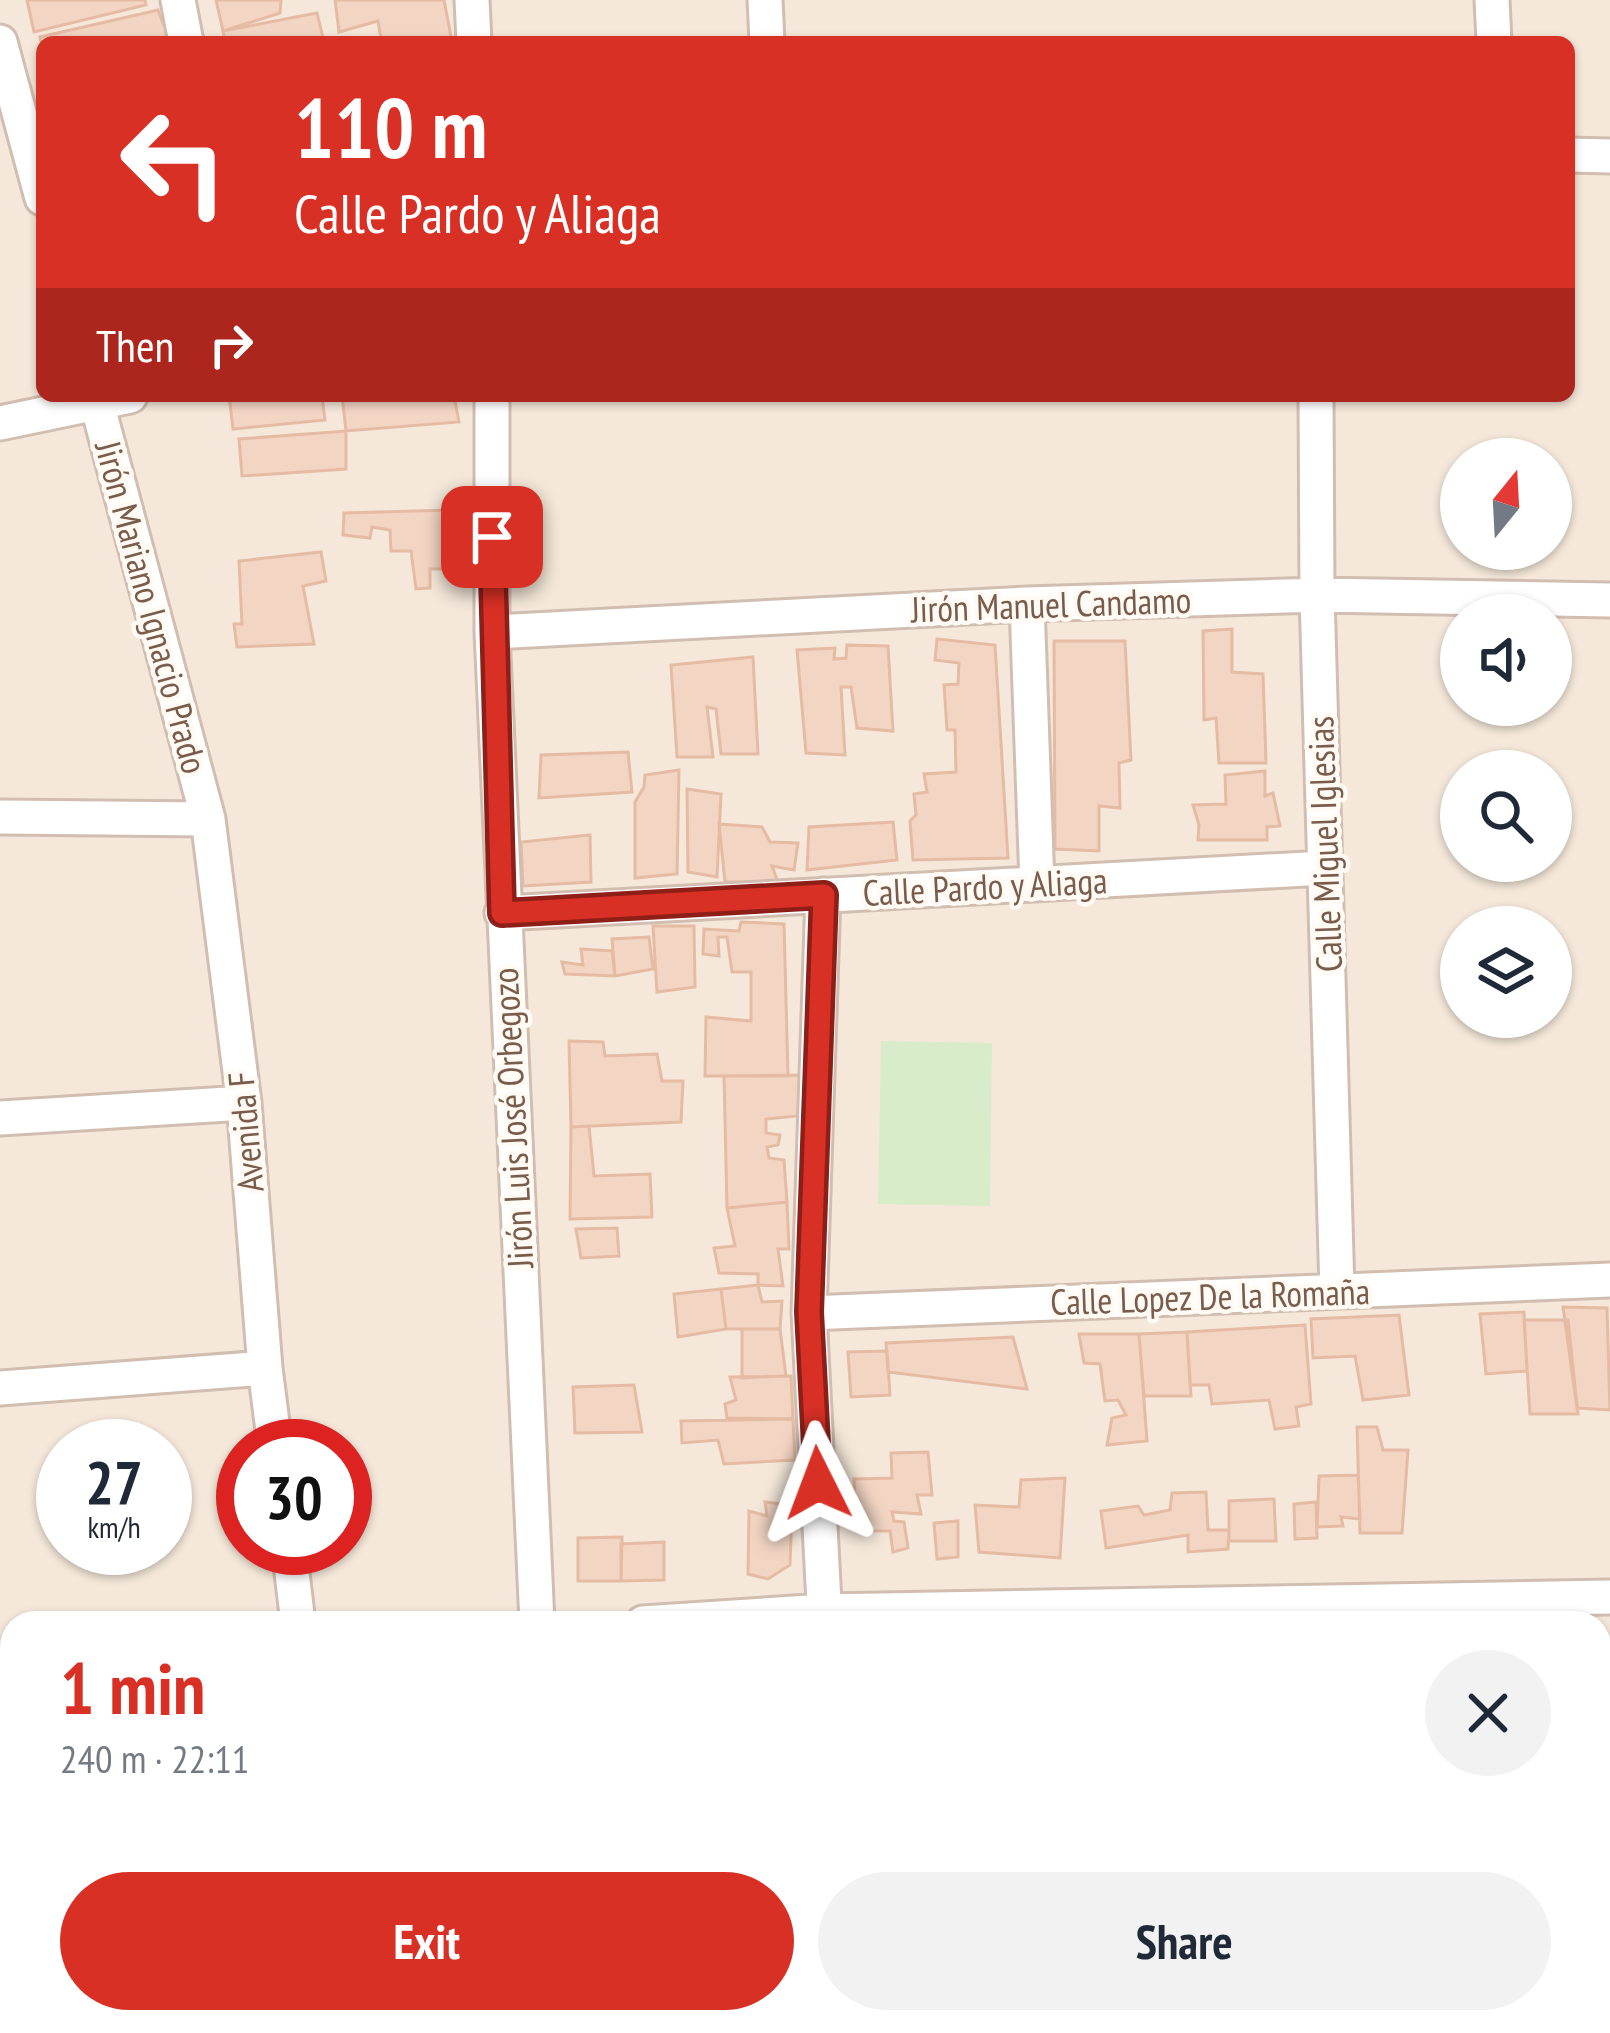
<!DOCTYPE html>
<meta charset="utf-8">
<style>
body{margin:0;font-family:"PT Sans Narrow",sans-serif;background:#f2f2f3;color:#1f2937;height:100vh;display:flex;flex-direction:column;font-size:45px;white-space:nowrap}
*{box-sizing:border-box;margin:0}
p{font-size:39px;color:#747a83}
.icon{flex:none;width:66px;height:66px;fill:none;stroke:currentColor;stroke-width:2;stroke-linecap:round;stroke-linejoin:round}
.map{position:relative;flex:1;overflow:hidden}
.panel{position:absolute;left:0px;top:1611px;width:1611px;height:423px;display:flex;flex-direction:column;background:#fff;border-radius:36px 36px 0 0;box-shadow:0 3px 9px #0004}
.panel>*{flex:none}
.guide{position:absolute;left:36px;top:36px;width:1539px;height:366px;border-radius:18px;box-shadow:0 3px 9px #0004;background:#d93025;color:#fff;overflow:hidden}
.needle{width:78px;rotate:18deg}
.controls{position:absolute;left:1440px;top:438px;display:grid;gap:24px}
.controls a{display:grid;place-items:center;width:132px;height:132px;border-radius:50%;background:#fff;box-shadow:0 3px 9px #0004;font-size:60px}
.speed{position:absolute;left:36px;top:1419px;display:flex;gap:24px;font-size:60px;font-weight:700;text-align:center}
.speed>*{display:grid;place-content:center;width:156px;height:156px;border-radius:50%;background:#fff;box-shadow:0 3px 9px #0004;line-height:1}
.speed small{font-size:30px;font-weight:400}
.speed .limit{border:18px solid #d22;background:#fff;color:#111}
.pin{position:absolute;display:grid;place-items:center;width:102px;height:102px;color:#fff;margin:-51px;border-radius:24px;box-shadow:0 6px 18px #0006}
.me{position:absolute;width:132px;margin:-66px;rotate:357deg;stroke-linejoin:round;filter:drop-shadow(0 0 9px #0008)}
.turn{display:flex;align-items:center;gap:42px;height:252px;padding:0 60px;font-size:54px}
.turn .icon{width:156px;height:156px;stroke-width:2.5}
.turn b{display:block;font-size:84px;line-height:102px}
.then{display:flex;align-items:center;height:114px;padding:0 60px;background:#0003;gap:24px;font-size:45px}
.round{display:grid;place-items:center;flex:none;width:126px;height:126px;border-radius:63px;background:#f2f2f3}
.head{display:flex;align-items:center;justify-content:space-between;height:204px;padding:0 60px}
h1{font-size:72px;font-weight:600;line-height:90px;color:#d93025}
.action{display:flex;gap:24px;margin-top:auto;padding:24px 60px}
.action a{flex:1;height:138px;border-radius:72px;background:#d93025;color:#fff;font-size:48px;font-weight:600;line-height:138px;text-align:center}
.action a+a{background:#f2f2f3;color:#1f2937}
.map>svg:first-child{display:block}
.residential{fill:#f5e8da;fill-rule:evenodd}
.green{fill:#d8ecc9}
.building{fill:#f3d5c3;stroke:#e6bba3;stroke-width:3}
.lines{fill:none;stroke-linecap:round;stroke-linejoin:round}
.minor-casing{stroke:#d1beb0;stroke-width:39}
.minor{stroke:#fff;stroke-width:33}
.route-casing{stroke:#8d1f18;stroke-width:30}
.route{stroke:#d93025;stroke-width:21}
.labels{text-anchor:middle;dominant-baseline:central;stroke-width:9;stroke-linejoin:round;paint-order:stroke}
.street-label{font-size:36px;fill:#7a5c4d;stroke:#fffaf3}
</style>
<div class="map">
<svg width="1610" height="2033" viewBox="0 0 1610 2033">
<rect width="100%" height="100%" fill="#fdf6ec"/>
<!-- residential -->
<path class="residential" d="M0,0H1610V2033H0ZM42,42H1569V396H42ZM1461,459H1551V549H1461ZM1461,615H1551V705H1461ZM1461,771H1551V861H1461ZM1461,927H1551V1017H1461ZM63,1446H165V1548H63ZM243,1446H345V1548H243ZM12,1623H1599V2022H12Z"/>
<!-- green -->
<path class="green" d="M881,1041L992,1043L990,1206L878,1204Z"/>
<!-- building -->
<path class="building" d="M27,0H145L146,5L34,32Z
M216,0H281L280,13L223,31Z
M335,0H444L452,42H368L381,39L378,21L339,32Z
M158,10L170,42H42V47L40,37Z
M317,13L324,42H225L223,31Z
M229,396H322L325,420L233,429Z
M342,396H454L459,422L346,431Z
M346,431V469L242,476L239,439Z
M450,510L455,569H430V588L416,589L411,551H391L390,530L372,527L370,538L343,535L344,513Z
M321,552L326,581L303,586L314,644L237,647L234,624H242L239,561Z
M1232,629V672L1263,674L1266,763H1219L1216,718L1204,720L1203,631Z
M937,639L995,645L1008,858L913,860L910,821L916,815L914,794L927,792L924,774L956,772L955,730H947L944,685L958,684L959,663L935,660Z
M1054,641H1125L1131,760L1119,763L1120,808L1099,806V851L1055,849Z
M847,645L888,646L893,731L857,728L851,687H841L845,755L806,753L797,650L835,648L834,659L846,658Z
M753,657L758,754H721L716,709L707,707L713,757H677L671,665Z
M628,752L632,792L539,798L541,755Z
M679,770L677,874L635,878V802L644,787L645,775Z
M1265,771V796L1273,793L1280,826L1267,827V840H1198L1199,825L1193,805L1226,804L1225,775Z
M687,789L721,794L717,877L688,872Z
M893,822L897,860L807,870L809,827Z
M719,824L762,827L770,842L798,843L794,870L772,866L778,882H725Z
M590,835L591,882L523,886L521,842Z
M741,922L784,924L788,1076H705L706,1017L751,1021V972H732L727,937H718L719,956L703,954L704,929L739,931Z
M653,926H694L695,987L657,992Z
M649,937L653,969L615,976L612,939Z
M581,949L612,951L615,976L565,974L562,962L583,965Z
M569,1041L603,1042L605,1056L657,1054L662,1081H683L681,1122L571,1127Z
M808,1075V1115L766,1119V1133L780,1135L778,1145L767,1147L769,1158L784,1160L787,1202L727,1208L724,1076Z
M589,1126L594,1176L650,1174L652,1217L570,1219L571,1127Z
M787,1202L789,1249H778L783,1286L758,1285V1274L719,1273L714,1248L735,1246L727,1208Z
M617,1228L619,1256L581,1258L576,1229Z
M758,1285L762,1302L782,1301L780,1329H726L721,1289Z
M721,1289L726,1329L678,1337L674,1294Z
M1563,1307L1607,1308L1610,1410L1577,1408Z
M1524,1312L1527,1371L1486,1374L1480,1314Z
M1399,1315L1409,1395L1363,1400L1355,1356L1313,1358L1311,1319Z
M1524,1320H1568L1578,1414H1530Z
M1305,1325L1311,1404L1296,1407L1299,1426L1275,1429L1269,1400L1212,1404L1209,1385H1190L1187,1332Z
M742,1329H780L786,1376L742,1378Z
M1187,1332L1191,1396H1144L1139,1334Z
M1079,1334H1139L1147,1441L1107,1445L1112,1418L1126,1415L1118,1400L1105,1401L1100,1364L1084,1363Z
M1013,1337L1027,1389L888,1372L886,1343Z
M887,1351L890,1395L851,1397L848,1352Z
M791,1376L793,1419L727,1418L725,1404L736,1400L730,1377Z
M634,1385L642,1432L575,1433L573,1387Z
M793,1419L795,1460L724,1464L718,1440L682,1443L681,1421Z
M1357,1427H1377L1383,1450H1408L1402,1533H1360Z
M928,1452L932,1495H917L921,1514L892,1512L894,1521L904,1522L908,1548L893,1552L890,1531H857L854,1479L892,1478L891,1453Z
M1358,1475L1360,1519L1341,1517L1343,1526L1317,1527L1319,1476Z
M1065,1478L1060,1558L979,1552L975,1505L1019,1507L1021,1480Z
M1206,1492L1208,1530H1229L1228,1549L1188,1552V1535L1106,1548L1101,1511L1138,1506L1144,1515L1170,1510L1172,1493Z
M1274,1499L1276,1541H1229V1501Z
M765,1502L792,1505L790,1565L768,1579L748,1574L749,1511L767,1516Z
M1316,1502L1317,1538L1295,1539L1294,1504Z
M958,1521V1557L937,1559L934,1523Z
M622,1537L621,1581H578V1538Z
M664,1542V1580L621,1581V1544Z"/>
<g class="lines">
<defs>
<path id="minor" d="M178,0L186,42
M472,0L474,42
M765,0L767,42
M1492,0L1494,42
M0,42L42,198
M1569,155L1610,156
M95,396L208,819L244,1103L265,1368L275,1446
M492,396V632L537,1623
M1316,396L1317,595L1337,1291
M0,423L130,396
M1027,604L1037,884
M492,632L1027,604L1317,595L1610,600
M0,817L208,819
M823,895L809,1313L825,1623
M502,913L1324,868
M0,1118L244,1103
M809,1313L1610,1280
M0,1388L265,1368
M289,1548L298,1623
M643,1623L825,1611L1610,1597
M0,1664L12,1663
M1599,1892H1610
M0,1926L12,1925
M347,2022L349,2033
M675,2022L677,2033
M839,2022V2033
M1181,2022V2033"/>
</defs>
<!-- minor casing -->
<use href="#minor" class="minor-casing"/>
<!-- minor -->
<use href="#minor" class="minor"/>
</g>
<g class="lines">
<defs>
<path id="route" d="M492,537L502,913L824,895L809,1312L818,1483"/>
</defs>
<!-- route casing -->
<use href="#route" class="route-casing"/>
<!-- route -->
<use href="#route" class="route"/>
</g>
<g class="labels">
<!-- street labels -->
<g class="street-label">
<text transform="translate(1051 604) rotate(-2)">Jirón Manuel Candamo</text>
<text transform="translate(152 607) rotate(75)">Jirón Mariano Ignacio Prado</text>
<text transform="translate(1324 844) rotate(-92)">Calle Miguel Iglesias</text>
<text transform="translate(985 886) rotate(-3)">Calle Pardo y Aliaga</text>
<text transform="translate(512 1118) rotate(-93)">Jirón Luis José Orbegozo</text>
<text transform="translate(245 1132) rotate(-95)">Avenida F</text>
<text transform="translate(1210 1296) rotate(-2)">Calle Lopez De la Romaña</text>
</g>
</g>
</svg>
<div class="controls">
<a><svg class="needle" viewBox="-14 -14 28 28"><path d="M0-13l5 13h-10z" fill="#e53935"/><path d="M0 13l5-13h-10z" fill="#747a83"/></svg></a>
<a><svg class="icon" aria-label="sound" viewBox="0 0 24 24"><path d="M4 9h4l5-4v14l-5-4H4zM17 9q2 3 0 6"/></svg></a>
<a><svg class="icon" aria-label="search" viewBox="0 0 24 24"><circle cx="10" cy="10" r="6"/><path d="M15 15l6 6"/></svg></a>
<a><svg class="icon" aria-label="layers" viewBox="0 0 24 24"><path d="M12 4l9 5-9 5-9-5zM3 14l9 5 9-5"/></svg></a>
</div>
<div class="speed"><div>27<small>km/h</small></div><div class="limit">30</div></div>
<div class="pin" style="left:492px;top:537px;background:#d93025"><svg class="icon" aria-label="arrive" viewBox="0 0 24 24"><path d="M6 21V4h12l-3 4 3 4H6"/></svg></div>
<svg class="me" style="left:818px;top:1483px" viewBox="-20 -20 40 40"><path d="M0-17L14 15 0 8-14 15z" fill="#d93025" stroke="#fff" stroke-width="4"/></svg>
<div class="guide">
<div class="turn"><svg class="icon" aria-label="left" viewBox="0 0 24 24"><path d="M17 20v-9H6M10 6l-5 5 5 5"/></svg><div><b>110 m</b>Calle Pardo y Aliaga</div></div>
<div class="then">Then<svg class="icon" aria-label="right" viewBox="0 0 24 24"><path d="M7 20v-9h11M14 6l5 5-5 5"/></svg></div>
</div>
<section class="panel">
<div class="head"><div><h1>1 min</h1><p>240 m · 22:11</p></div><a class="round"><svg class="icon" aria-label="close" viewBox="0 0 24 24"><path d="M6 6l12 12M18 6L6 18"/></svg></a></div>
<div class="action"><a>Exit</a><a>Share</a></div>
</section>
</div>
